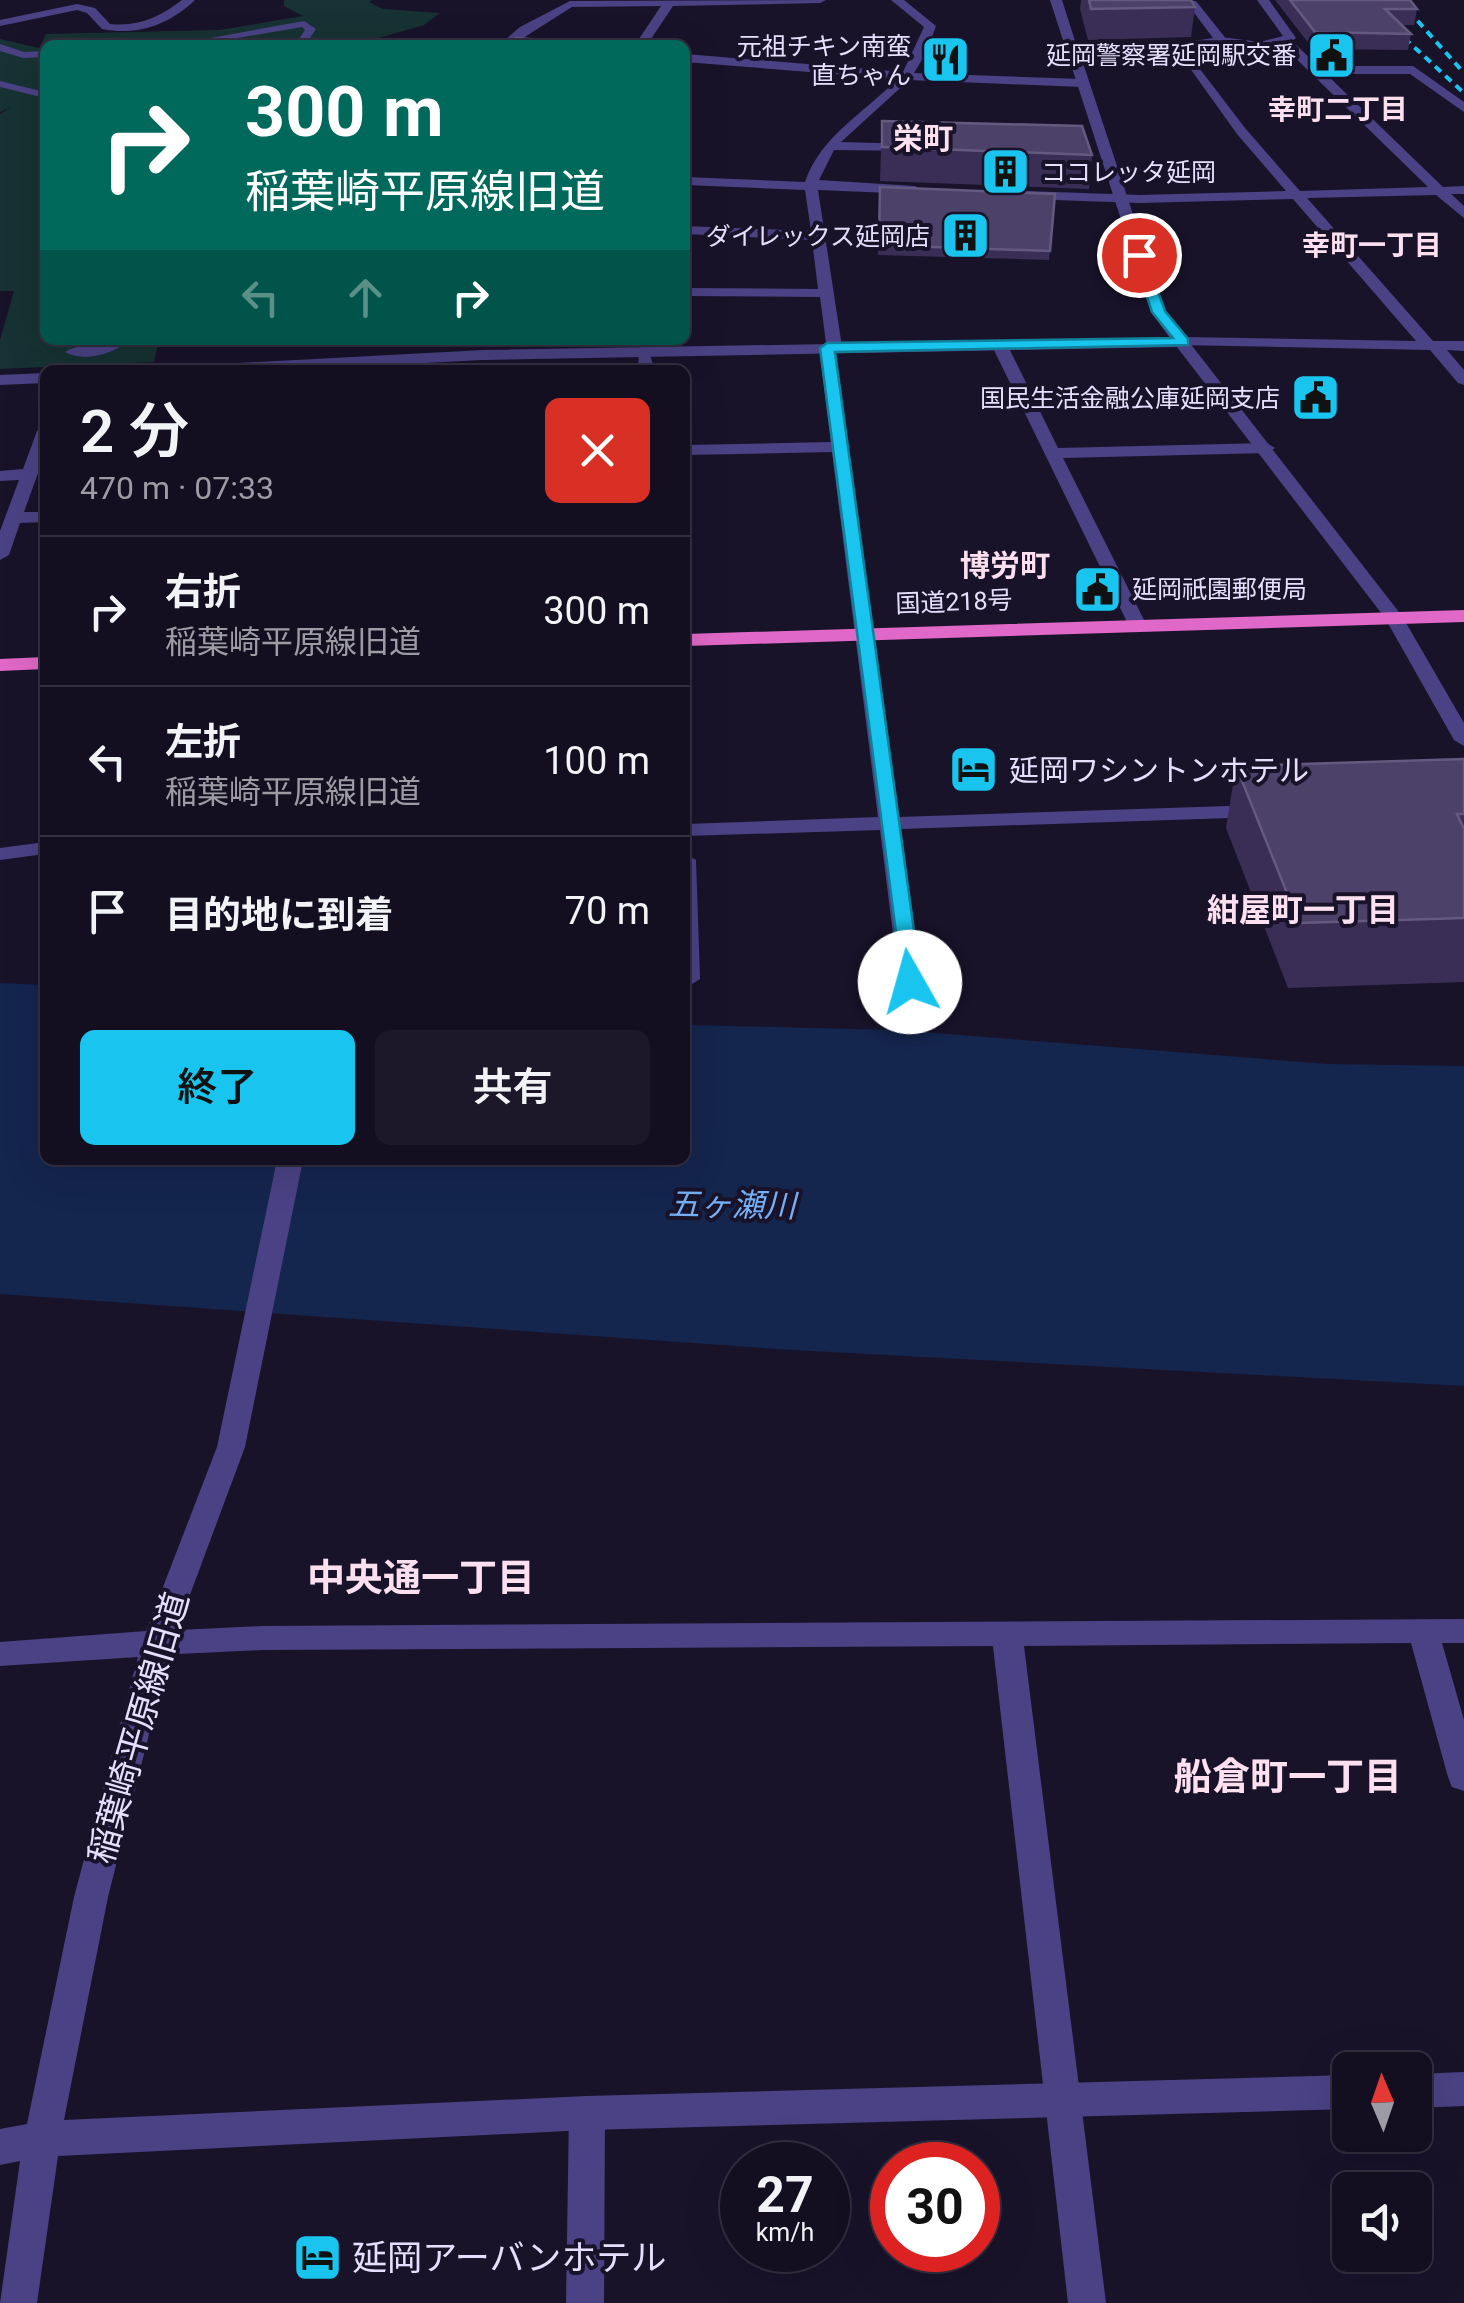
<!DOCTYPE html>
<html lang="ja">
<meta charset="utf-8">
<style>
body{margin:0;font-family:Roboto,"Noto Sans JP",sans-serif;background:#1c1729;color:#f1f3f6;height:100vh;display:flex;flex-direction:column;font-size:38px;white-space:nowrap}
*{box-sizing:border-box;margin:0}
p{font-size:32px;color:#9d9ca5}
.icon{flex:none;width:55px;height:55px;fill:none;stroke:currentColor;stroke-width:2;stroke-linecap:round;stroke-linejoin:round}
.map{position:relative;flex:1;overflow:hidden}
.side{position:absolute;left:40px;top:365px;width:650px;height:800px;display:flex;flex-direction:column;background:#130e20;border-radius:15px;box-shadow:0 10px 40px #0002,0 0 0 2px #322e3e}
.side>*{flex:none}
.banner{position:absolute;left:40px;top:40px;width:650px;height:305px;border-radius:15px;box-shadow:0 10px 40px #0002,0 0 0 2px #322e3e;background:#00695c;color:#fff;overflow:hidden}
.needle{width:65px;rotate:358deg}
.tools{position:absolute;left:1332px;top:2052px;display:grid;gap:20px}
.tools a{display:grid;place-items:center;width:100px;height:100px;border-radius:15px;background:#130e20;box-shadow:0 10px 40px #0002,0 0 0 2px #322e3e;font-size:50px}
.speed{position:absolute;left:720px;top:2142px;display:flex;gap:20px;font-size:50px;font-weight:700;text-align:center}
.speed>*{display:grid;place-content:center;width:130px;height:130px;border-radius:50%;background:#130e20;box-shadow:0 10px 40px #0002,0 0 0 2px #322e3e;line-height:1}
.speed small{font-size:25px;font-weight:400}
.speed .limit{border:15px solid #d22;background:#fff;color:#111}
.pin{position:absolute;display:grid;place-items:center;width:85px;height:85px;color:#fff;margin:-42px;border:5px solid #fff;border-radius:50%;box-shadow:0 2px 10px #0007}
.me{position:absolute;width:110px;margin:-55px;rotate:353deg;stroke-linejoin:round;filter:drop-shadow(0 0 8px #0008)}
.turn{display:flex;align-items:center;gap:35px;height:210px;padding:0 40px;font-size:45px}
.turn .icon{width:130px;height:130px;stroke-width:2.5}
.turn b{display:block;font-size:70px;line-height:85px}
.lanes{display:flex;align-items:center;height:95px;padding:0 40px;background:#0003;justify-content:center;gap:50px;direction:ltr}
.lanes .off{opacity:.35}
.round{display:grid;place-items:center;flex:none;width:105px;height:105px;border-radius:15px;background:#1c1729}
.overview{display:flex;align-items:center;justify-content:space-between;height:170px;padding:0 40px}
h1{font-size:60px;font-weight:600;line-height:75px}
.action{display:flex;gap:20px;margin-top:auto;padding:20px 40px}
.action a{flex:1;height:115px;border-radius:15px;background:#19c5ee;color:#111;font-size:40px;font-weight:600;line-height:115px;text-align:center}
.action a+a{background:#1c1729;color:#f1f3f6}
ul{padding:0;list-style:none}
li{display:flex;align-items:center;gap:30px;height:150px;padding:0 40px;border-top:2px solid #322e3e}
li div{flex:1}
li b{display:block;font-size:38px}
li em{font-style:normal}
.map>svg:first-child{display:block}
.green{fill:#173234}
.water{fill:#14254e}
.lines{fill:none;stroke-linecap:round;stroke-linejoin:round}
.service{fill:#4b4285;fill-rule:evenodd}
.minor{fill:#4b4285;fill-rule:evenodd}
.tertiary{fill:#4b4285;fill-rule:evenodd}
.trunk{fill:#e068c8;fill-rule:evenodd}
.rail{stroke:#19c5ee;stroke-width:4;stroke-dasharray:8 6;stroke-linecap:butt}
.wall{fill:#3a2e57}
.building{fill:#4c4168;stroke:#645a80;stroke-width:2.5}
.route{fill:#19c5ee;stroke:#10809b;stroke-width:2.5}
.labels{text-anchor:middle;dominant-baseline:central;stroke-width:8;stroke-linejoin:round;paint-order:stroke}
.far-poi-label{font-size:25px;fill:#e5dffd;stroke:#19132a;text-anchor:end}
.far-street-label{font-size:25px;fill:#e5dffd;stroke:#19132a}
.far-neighbourhood-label{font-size:28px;font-weight:bold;fill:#fde0f0;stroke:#19132a}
.far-quarter-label{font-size:30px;font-weight:bold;fill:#fde0f0;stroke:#19132a}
.poi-label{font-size:30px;fill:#e5dffd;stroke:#19132a;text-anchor:start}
.neighbourhood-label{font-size:32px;font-weight:bold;fill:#fde0f0;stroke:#19132a}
.water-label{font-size:32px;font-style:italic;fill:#74aef5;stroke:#19132a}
.near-street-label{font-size:35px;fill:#e5dffd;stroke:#19132a}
.near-poi-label{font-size:35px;fill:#e5dffd;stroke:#19132a;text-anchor:start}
.near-neighbourhood-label{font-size:38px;font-weight:bold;fill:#fde0f0;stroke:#19132a}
</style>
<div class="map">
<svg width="1464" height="2303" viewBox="0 0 1464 2303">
<rect width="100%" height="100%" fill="#19132a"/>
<!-- green -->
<path class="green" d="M284,0H372L369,2L383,9L440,13L424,25L372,40L371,45H45V340H159L154,362L0,369V340L14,291H0V114L11,107L0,112V39L39,48L46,34L220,30L303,16L284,6Z"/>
<!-- water -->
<path class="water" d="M0,983L45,985V1160H685V1025L896,1030L1328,1064L1464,1066V1386L792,1350L0,1294Z"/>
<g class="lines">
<!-- service -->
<path class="service" d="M304,21L316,29L305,45H295L305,30L302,27L196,45H172Z
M0,44L24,52L45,51V57L23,58L0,51Z
M0,81L45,92V98L0,87Z
M113,340H130C113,354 85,363 65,352C78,343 97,348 113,340Z"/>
<!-- minor -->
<path class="minor" d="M182,0H195C169,25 137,36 102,29L87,13L77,10L0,26V20L77,4L95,8L110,24C138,27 160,17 182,0Z
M826,0L820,3L673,6L647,45H635L661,6L572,7L512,45H499L520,27L570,1Z
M891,0H904L936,26L926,53L914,73L1082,79L1088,83L1082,87L909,80L841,142L912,144L918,148L917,151L834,150L819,180L915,186L922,190L915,194L818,190L842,347L835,351L899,817L1259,805L1269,811L1259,817L901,829L921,982L910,989L899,982L880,830L685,836V824L878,817L832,452L685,455V445L831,442L819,347L826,343L820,297L685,296V288L818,289L812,240L685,234V226L811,231L805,190L685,185V177L805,182C821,135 865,113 897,79L685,62V54L903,72L924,27Z
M1257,0H1269L1296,38L1292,41L1318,66H1413L1464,102V112L1410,74H1326L1443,187L1464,186V194H1451L1464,206V218L1436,195L1307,198L1433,341H1464V351L1447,350L1464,370V385L1458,383L1430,350L1179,345V339L1184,337L1416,341L1293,199L1140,203L1025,199L1018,195L1025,191L1140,195L1286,191L1237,134L1174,46L1180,43L1245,128L1300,191L1428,187L1281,44L1260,48L1217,42L1221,37L1260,42L1283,36Z
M685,141L692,142V148L685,149Z
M999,339L1007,344L1058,448L1267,443L1275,448L1267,453L1063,458L1146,624L1144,628L1137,630L1128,624L991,344Z
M639,349H649L654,370H638Z
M45,426V454L24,512H45V522L20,523L9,555L0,560V531L19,480L0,481V471L23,469L37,431Z
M45,842V854L0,860V848Z
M685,854L696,860L700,979L689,986L685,985Z
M1464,1619V1643H1442L1464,1720V1791L1452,1787L1448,1777L1411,1643L1024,1646L1106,2303H1068L993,1646L262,1650L157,1655L146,1652L142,1643L146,1634L157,1631L262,1626Z
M587,2096L600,2101L605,2113L604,2303H566L569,2113L574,2101Z"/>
<!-- tertiary -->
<path class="tertiary" d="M1050,0H1062L1076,44L1180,43L1213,38L1189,6L1152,0L1196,1L1227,40L1180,49L1079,51L1165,311L1402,616L1464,723V746L1454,740L1385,618L1177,347L483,360L288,370H192L200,365L483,350L1170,338L1151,312Z
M45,373V383L0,385V375Z
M277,1160H303L245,1447L172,1643L108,1897L64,2120L587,2096L1350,2075V2109L587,2130L58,2156L37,2303H0L20,2161L0,2165V2129L27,2124L74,1897L138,1657L0,1666V1642L146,1631L217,1447Z
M1464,2072V2106L1415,2108V2074Z"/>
<!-- trunk -->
<path class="trunk" d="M1464,610V622L685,646V634Z
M45,657V669L0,671V659Z"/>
<!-- rail -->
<path class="rail" d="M1363,0L1464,93
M1399,0L1464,73"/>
</g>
<!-- wall -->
<path class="wall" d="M1081,0H1191L1195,7L1191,37L1088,40L1080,9Z
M1275,0H1410L1417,9L1414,25H1402L1411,34L1408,50L1313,49Z
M882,121L1092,155L1089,189L880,181Z
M880,187L1055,194L1049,260L878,255Z
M1464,759V982L1288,988L1226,828L1236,766Z"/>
<!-- building -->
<path class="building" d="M1089,0H1191L1195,7L1091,9Z
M1290,0H1410L1417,9H1385L1411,34L1315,32Z
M516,38L579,43L577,45H510Z
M882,121L1082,126L1092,155L882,147Z
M880,187L1055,194L1050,251L879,245Z
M1464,759V814H1457L1464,829V918L1299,923L1236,766Z"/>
<!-- route -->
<path class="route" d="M1139,251L1145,255L1165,311L1188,339V345L835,352L921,982L918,986H903L820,348L827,343L1173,338L1152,312L1133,255Z"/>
<!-- icons -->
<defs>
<symbol id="civic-square" viewBox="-11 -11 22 22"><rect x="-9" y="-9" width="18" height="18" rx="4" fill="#19c5ee" stroke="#19132a"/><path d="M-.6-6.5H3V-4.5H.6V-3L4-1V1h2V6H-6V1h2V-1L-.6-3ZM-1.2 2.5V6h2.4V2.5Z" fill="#111"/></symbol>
<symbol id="restaurant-square" viewBox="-11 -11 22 22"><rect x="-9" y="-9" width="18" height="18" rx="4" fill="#19c5ee" stroke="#19132a"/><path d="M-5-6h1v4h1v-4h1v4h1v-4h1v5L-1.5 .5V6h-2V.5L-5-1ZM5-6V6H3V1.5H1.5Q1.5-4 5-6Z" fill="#111"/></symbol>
<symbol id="building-square" viewBox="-11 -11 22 22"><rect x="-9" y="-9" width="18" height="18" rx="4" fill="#19c5ee" stroke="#19132a"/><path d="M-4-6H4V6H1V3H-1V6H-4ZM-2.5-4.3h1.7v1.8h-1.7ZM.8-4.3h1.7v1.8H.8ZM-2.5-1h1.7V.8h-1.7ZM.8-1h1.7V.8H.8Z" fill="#111"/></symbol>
<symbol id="hotel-square" viewBox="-11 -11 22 22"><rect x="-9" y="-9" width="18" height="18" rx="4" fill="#19c5ee" stroke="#19132a"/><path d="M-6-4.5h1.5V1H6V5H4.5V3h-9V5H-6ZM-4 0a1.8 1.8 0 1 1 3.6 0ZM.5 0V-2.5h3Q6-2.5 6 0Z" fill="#111"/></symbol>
</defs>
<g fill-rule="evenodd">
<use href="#civic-square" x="1304" y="28" width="55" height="55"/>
<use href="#restaurant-square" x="918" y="32" width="55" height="55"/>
<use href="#building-square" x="978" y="144" width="55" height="55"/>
<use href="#building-square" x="938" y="208" width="55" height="55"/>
<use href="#civic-square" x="1288" y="370" width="55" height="55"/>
<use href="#civic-square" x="1070" y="562" width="55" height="55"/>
<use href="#hotel-square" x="946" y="742" width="55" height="55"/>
<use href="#hotel-square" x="290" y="2230" width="55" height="55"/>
</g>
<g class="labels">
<!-- far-poi labels -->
<g class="far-poi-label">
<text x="911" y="46">元祖チキン南蛮<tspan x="911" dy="29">直ちゃん</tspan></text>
<text x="1296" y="55">延岡警察署延岡駅交番</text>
<text x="1041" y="172" text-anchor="start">ココレッタ延岡</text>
<text x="930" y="236">ダイレックス延岡店</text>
<text x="1280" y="398">国民生活金融公庫延岡支店</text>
<text x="1132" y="589" text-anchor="start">延岡祇園郵便局</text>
</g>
<!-- far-street labels -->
<g class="far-street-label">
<text transform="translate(954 602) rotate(-2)">国道218号</text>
</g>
<!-- far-neighbourhood labels -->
<g class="far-neighbourhood-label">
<text x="1338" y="109">幸町二丁目</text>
<text x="1372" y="245">幸町一丁目</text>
</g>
<!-- far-quarter labels -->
<g class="far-quarter-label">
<text x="923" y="138">栄町</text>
<text x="1005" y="565">博労町</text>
</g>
<!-- poi labels -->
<g class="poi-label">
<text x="1009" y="770">延岡ワシントンホテル</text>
</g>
<!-- neighbourhood labels -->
<g class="neighbourhood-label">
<text x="1303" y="910">紺屋町一丁目</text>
</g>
<!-- water labels -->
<g class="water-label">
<text transform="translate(732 1205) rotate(1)">五ヶ瀬川</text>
</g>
<!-- near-street labels -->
<g class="near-street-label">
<text transform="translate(139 1728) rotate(-74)">稲葉崎平原線旧道</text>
</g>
<!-- near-poi labels -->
<g class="near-poi-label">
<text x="352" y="2258">延岡アーバンホテル</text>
</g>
<!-- near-neighbourhood labels -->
<g class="near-neighbourhood-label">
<text x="421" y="1578">中央通一丁目</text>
<text x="1288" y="1777">船倉町一丁目</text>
</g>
</g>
</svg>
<div class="tools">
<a><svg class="needle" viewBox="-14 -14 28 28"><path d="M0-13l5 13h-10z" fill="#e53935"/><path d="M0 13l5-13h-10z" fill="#9d9ca5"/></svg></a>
<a><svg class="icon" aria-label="sound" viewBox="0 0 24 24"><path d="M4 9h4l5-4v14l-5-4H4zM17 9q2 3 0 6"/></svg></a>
</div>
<div class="speed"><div>27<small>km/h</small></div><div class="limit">30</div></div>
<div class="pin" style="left:1139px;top:255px;background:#d93025"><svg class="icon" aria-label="arrive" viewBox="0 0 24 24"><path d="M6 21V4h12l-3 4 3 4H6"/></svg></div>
<svg class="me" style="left:910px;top:982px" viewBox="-20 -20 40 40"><circle r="19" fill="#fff"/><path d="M0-13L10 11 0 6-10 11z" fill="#19c5ee"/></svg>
<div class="banner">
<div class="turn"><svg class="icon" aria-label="right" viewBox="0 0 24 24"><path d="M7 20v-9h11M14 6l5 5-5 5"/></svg><div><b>300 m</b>稲葉崎平原線旧道</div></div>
<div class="lanes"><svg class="icon off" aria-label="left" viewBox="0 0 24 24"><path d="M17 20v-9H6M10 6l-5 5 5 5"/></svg><svg class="icon off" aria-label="ahead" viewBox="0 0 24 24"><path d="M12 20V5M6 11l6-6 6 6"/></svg><svg class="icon" aria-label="right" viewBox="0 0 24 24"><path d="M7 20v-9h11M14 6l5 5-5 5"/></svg></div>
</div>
<section class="side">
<div class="overview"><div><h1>2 分</h1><p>470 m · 07:33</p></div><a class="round" style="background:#d93025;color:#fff"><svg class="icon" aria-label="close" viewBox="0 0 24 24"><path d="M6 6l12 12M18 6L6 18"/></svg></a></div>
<ul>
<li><svg class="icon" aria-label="right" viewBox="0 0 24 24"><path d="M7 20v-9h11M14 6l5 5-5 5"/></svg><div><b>右折</b><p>稲葉崎平原線旧道</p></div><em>300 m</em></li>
<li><svg class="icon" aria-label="left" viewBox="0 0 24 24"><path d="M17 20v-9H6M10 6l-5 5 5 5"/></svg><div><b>左折</b><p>稲葉崎平原線旧道</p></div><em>100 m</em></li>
<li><svg class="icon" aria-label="arrive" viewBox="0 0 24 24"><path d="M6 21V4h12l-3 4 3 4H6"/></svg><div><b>目的地に到着</b></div><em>70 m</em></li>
</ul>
<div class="action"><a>終了</a><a>共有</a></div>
</section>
</div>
